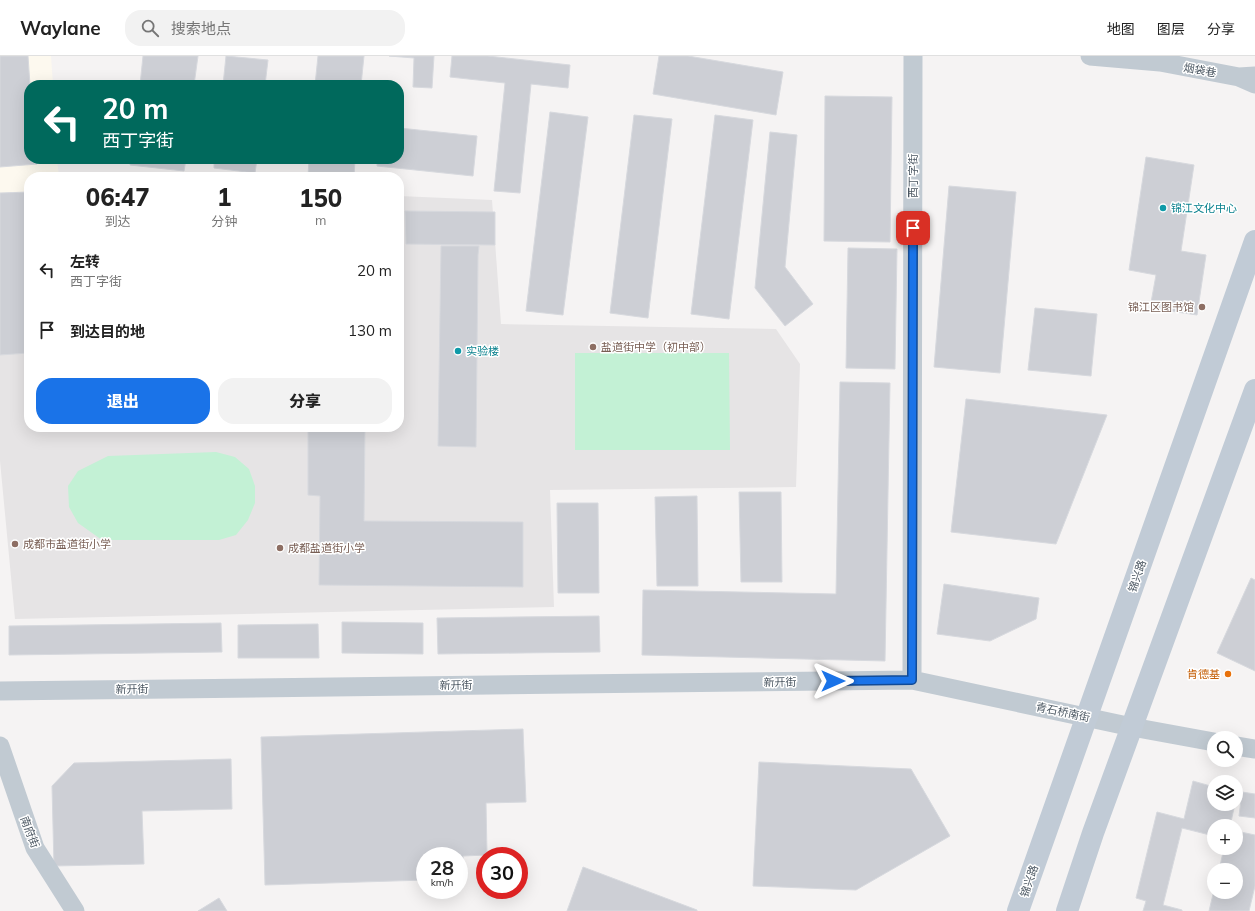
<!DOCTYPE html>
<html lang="zh">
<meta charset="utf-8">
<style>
body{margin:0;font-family:Mulish,"Noto Sans SC",sans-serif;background:#f2f2f2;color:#222;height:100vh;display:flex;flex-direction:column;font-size:15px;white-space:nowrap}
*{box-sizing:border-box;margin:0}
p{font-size:13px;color:#767676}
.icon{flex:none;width:22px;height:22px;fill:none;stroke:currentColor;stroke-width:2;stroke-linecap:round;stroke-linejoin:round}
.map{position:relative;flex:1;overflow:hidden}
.details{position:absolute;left:24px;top:116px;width:380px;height:260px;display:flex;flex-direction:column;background:#fff;border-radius:16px;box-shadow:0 4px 16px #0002}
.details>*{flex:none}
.top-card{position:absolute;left:24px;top:24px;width:380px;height:84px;border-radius:16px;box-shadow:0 4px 16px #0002;background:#00695c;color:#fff;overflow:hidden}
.controls{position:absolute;left:1207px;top:675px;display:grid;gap:8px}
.controls a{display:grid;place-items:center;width:36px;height:36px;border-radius:50%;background:#fff;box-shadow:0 4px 16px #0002;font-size:20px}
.speed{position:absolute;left:416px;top:791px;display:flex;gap:8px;font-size:20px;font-weight:700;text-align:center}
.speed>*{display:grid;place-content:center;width:52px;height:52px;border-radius:50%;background:#fff;box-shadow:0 4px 16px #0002;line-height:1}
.speed small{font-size:10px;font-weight:400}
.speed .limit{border:6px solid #d22;background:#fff;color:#111}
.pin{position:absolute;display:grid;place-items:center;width:34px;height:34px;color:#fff;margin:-17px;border-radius:8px;box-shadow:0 2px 6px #0006}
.me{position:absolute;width:44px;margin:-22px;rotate:90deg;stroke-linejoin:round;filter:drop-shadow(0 0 3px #0008)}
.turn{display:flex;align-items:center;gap:14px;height:84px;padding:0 12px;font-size:18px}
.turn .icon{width:52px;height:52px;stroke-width:2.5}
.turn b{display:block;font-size:28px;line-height:34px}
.eta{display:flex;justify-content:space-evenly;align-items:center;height:68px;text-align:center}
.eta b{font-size:24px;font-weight:800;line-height:28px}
.action{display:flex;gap:8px;margin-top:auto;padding:8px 12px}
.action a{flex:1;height:46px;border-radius:16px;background:#1a73e8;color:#fff;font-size:16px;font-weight:800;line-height:46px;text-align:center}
.action a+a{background:#f2f2f2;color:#222}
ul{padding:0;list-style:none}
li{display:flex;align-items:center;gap:12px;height:60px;padding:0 12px}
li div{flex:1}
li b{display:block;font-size:15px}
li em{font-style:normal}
header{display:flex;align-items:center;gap:24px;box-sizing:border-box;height:56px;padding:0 20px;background:#fff;border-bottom:1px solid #e0e0e0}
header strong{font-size:19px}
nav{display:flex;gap:22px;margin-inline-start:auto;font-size:14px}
.search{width:280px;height:36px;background:#f2f2f2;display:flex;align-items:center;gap:10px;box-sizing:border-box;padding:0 14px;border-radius:16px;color:#767676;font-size:15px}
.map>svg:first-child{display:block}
.commercial{fill:#fdf9ef}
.education{fill:#e6e4e5}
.green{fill:#c3f1d5}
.building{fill:#cdcfd5;stroke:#d7d9de}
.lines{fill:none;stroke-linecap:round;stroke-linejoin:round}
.street{stroke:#c1cad2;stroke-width:19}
.secondary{stroke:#c1cbd6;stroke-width:22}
.route-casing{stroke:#114b97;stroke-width:10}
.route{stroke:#1a73e8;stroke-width:7}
.culture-dot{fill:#0f9aa8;stroke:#fff;stroke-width:1.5}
.education-dot{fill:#8d6e63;stroke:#fff;stroke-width:1.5}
.food-dot{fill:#e8710a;stroke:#fff;stroke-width:1.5}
.labels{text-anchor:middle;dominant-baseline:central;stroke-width:3;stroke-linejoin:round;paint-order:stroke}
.street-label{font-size:11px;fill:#4a5661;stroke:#fff}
.culture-label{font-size:11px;fill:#0d838f;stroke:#fff;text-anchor:start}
.education-label{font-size:11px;fill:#785e54;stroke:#fff;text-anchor:start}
.food-label{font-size:11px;fill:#c56008;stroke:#fff;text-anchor:end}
</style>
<header>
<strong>Waylane</strong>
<div class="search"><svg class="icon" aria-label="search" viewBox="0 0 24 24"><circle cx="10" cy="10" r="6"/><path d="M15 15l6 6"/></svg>搜索地点</div>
<nav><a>地图</a><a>图层</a><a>分享</a></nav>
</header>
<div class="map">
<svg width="1255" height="855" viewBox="0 0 1255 855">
<rect width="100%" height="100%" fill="#f5f3f3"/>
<!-- commercial -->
<path class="commercial" d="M0,0H51L53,29H29V103H57L59,121H29V136L0,137Z"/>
<!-- education -->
<path class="education" d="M399,140L492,144L501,268L776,273L800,308L796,431L550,434L554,551L15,563L0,405V299L29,297V371H399Z"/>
<!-- green -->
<path class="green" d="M575,297H729L730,394H575Z
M216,396L235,401L249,413L255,430V447L248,464L236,479L219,484H102L78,467L69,451L68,430L78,415L108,400Z"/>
<!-- building -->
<path class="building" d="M0,0H28L30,29H29V103H37V108L0,111Z
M143,0H198L194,29H140Z
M226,0L268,4L265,29H223Z
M318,0H364L361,29H315Z
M389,0H434L432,32L413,31L414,2Z
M452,0H488L570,9L568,32L531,28L520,137L494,135L505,27L450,21Z
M659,0H688L783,16L776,59L653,38Z
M825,40L892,41L890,186L824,185Z
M550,56L588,61L563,259L526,255Z
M634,59L672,63L648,262L610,257Z
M715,59L753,64L729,263L691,258Z
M399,72L477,80L473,120L377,110V103H399Z
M770,76L797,79L785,211L813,248L785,270L755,232Z
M1146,101L1194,109L1181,195L1206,199L1197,259L1150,252L1156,219L1129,214Z
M131,103H186L184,115L130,109Z
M214,103H257L255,117L214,112Z
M309,103H355L354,121H308Z
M949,130L1016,136L1000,317L934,311Z
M29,136V297L0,299V137Z
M405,155L495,156V189L406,188Z
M441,190H479L478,199L476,391L438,390Z
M848,192L897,193L895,313L846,312Z
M1035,252L1097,258L1091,320L1028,314Z
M840,326L890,327L885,605L642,599L643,534L836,538Z
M966,343L1107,359L1056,488L951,476Z
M308,371H365L364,465L523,466V531L319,529L320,440L308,439Z
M739,436H781L782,526H741Z
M697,440L698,530H657L655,441Z
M557,447H598L599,537H558Z
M1251,522L1255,524V615L1217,597Z
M944,528L1039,542L1036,563L990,585L937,578Z
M599,560L600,596L438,598L437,562Z
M342,566L423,567V598L342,597Z
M221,567L222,596L9,599V570Z
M318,568L319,602H238V569Z
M523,673L526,746L486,747L487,799L463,800L464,823H459V800H425V824L265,829L261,681Z
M231,703L232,753L142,755L144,808L54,810L52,730L74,707Z
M759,706L911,713L950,780L856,834L753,830Z
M1193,725L1214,731V748H1235L1230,770H1214V780L1182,772L1163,849L1182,854V855H1143L1146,845L1136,842L1157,756L1184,763Z
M1242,736L1255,738V762L1239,760Z
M1236,775L1255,779V830L1249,855H1209L1214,834V836H1236V814H1219L1224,792H1236Z
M583,811L697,854V855H567Z
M219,842L227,855H198Z"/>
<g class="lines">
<!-- street -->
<path class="street" d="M1090,0L1160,6L1239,21
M1255,20L1239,21L1255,28
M912,624L913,0
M0,635L912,624L1132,671L1214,686
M0,690L35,792L75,855
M1236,690L1255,693"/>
<!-- secondary -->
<path class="secondary" d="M1018,855L1255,185
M1067,855L1093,777L1255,334"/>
</g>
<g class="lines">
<defs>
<path id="route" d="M833,625L912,624L913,172"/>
</defs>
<!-- route casing -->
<use href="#route" class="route-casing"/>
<!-- route -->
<use href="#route" class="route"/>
</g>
<!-- markers -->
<g class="culture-dot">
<circle cx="1163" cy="152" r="4"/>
<circle cx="458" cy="295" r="4"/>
</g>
<g class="education-dot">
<circle cx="1202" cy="251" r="4"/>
<circle cx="593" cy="291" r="4"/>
<circle cx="15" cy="488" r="4"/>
<circle cx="280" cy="492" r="4"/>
</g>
<circle class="food-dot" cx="1228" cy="618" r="4"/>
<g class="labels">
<!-- street labels -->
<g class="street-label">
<text transform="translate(1200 14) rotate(10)">烟袋巷</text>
<text transform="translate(913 120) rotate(-90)">西丁字街</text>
<text transform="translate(1137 520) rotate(-71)">锦兴路</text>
<text transform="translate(780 626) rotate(-1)">新开街</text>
<text transform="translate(456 629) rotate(-1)">新开街</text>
<text transform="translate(132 633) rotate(-1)">新开街</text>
<text transform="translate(1063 656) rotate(12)">青石桥南街</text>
<text transform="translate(30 776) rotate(69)">南府街</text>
<text transform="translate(1029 825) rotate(-71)">锦兴路</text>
</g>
<!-- culture labels -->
<g class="culture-label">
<text x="1171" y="152">锦江文化中心</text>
<text x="466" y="295">实验楼</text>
</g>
<!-- education labels -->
<g class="education-label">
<text x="1194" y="251" text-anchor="end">锦江区图书馆</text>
<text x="601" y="291">盐道街中学（初中部）</text>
<text x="23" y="488">成都市盐道街小学</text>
<text x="288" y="492">成都盐道街小学</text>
</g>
<!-- food labels -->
<g class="food-label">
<text x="1220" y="618">肯德基</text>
</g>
</g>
</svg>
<div class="controls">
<a><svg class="icon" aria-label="search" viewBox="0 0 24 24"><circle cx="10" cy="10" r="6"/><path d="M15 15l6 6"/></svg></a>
<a><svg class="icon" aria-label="layers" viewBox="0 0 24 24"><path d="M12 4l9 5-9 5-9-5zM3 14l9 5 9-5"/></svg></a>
<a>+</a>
<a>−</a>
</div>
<div class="speed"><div>28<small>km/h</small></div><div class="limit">30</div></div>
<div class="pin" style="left:913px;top:172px;background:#d93025"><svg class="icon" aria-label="arrive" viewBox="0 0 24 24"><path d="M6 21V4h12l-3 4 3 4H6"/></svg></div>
<svg class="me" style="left:833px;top:625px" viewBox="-20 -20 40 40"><path d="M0-17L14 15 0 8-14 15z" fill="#1a73e8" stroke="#fff" stroke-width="4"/></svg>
<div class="top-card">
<div class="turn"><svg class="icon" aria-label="left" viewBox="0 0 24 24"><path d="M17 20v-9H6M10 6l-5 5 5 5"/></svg><div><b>20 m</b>西丁字街</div></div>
</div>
<section class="details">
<div class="eta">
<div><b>06:47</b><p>到达</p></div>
<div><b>1</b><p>分钟</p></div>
<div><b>150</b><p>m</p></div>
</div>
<ul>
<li><svg class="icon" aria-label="left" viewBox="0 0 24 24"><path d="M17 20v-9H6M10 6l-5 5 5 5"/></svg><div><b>左转</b><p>西丁字街</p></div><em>20 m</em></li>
<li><svg class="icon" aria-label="arrive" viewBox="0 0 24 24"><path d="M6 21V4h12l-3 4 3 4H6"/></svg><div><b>到达目的地</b></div><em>130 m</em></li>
</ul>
<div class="action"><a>退出</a><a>分享</a></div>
</section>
</div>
